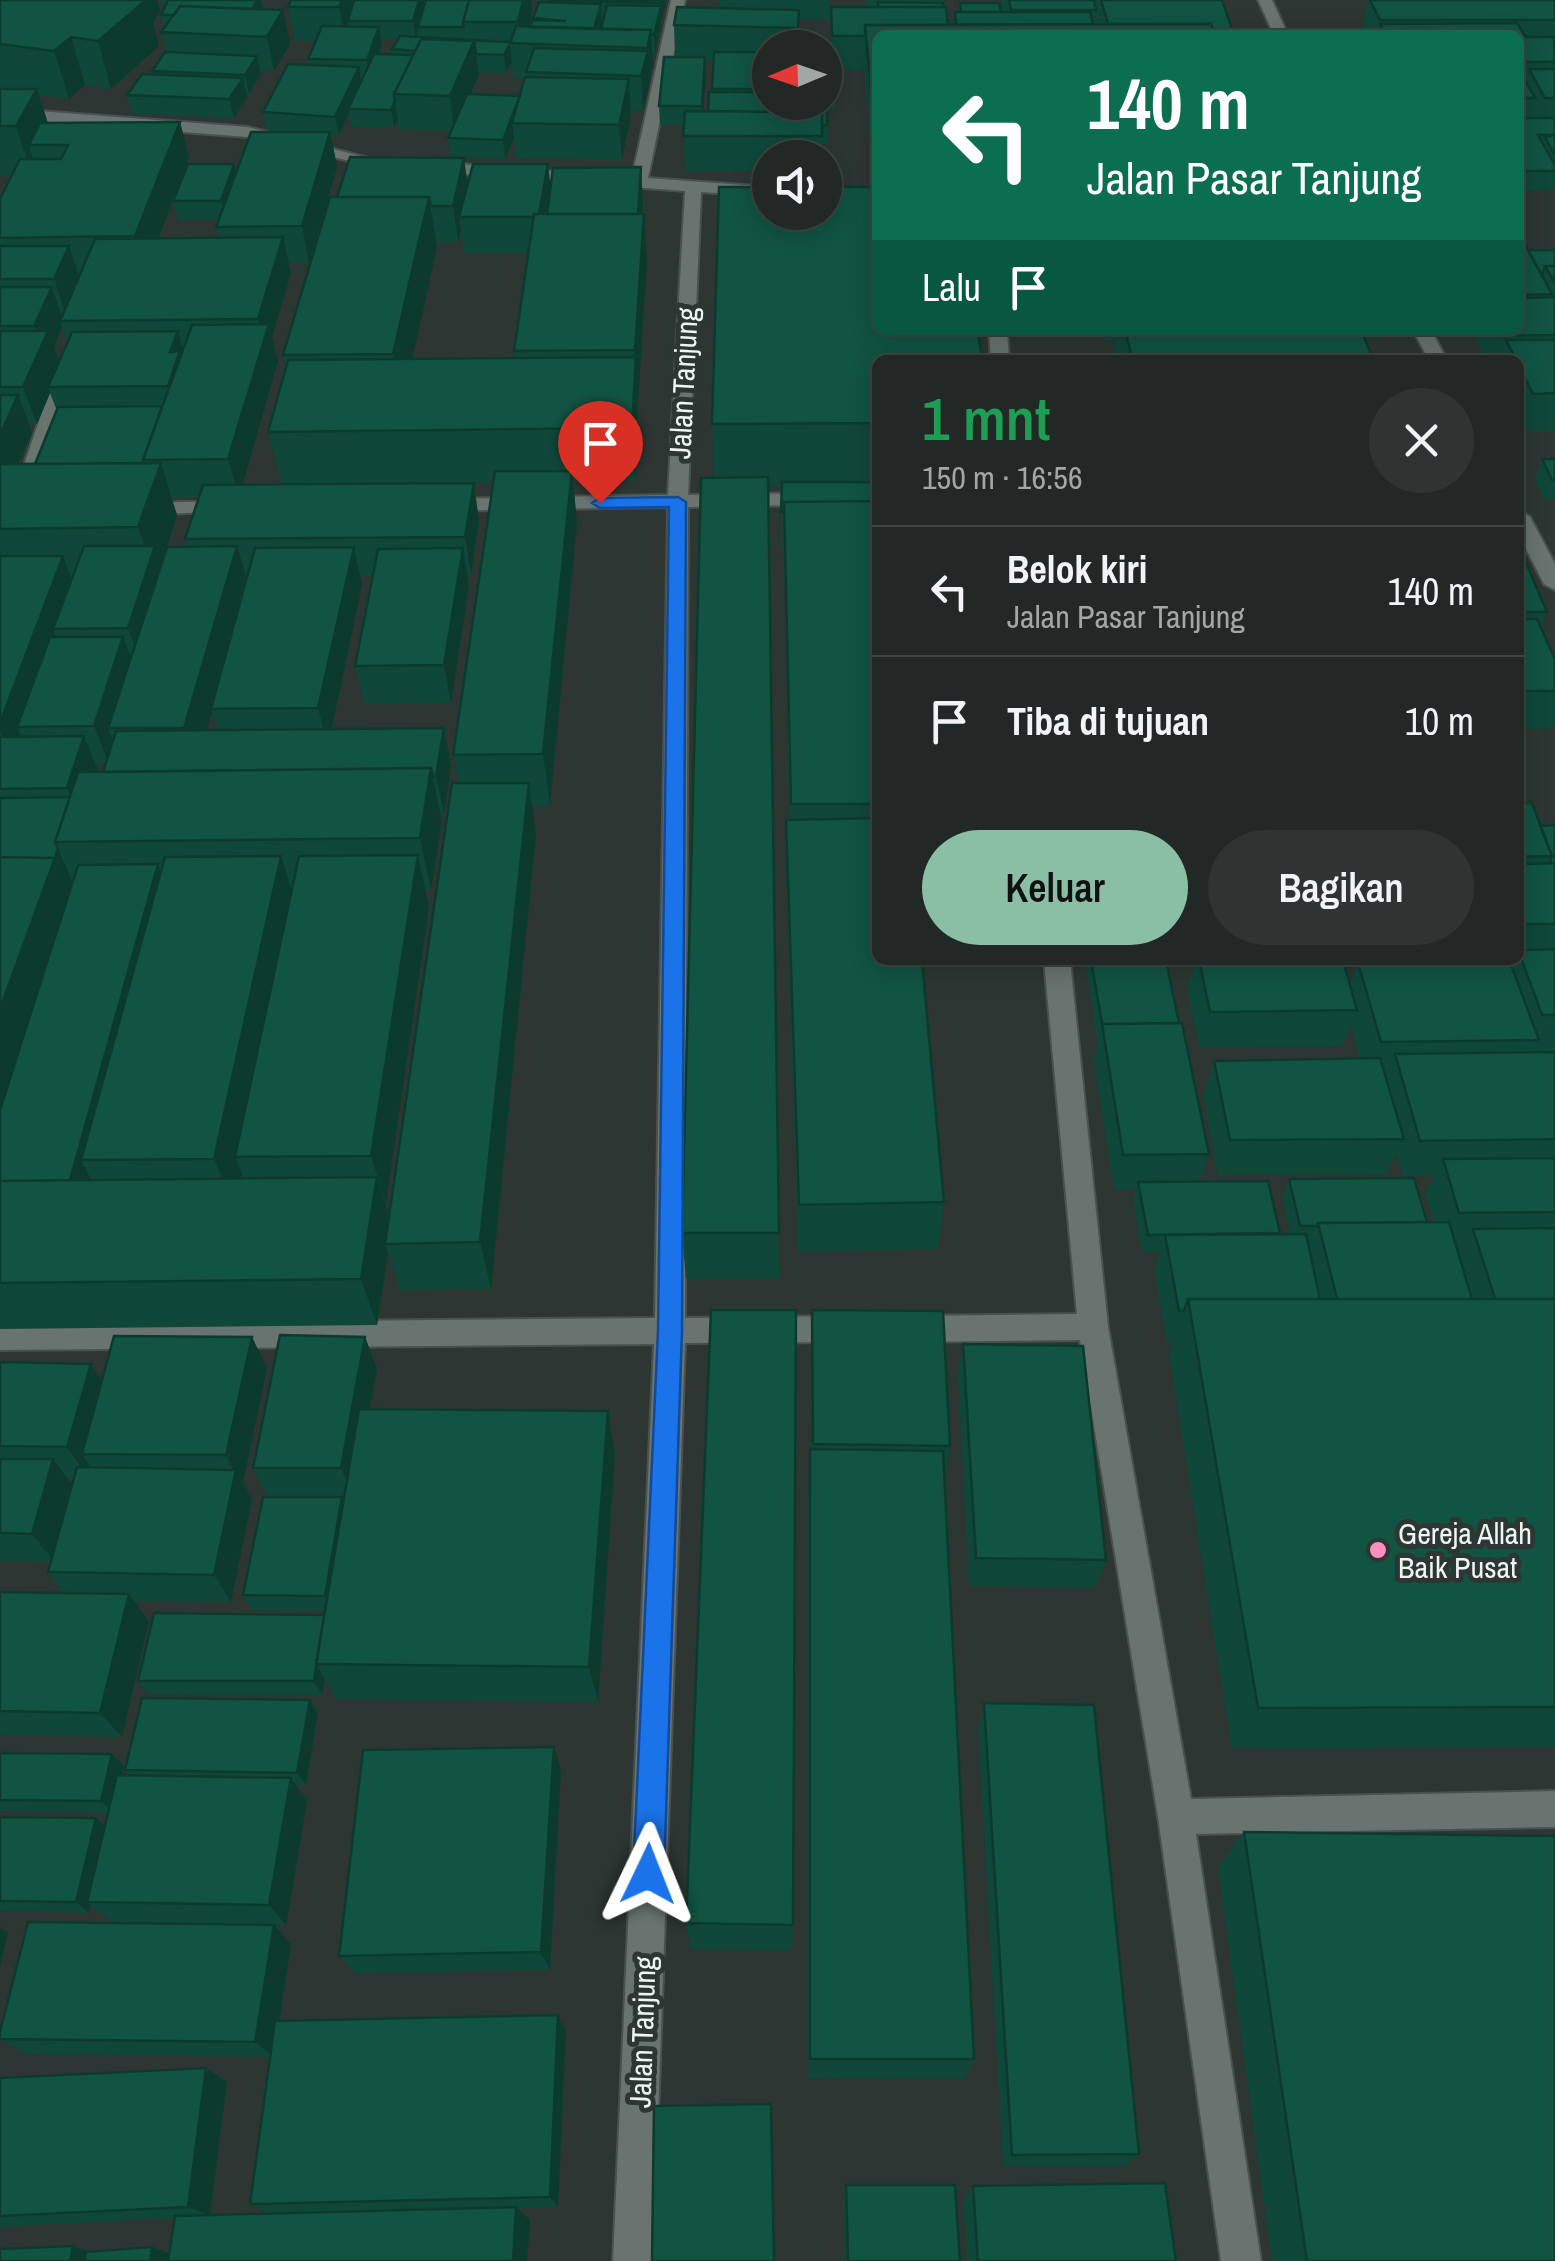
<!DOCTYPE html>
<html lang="id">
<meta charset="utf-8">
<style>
body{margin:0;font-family:"Archivo Narrow",sans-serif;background:#2e3432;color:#f1f3f6;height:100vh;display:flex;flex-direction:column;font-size:38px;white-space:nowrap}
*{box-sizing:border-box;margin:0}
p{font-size:32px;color:#a2a6a7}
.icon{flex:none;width:55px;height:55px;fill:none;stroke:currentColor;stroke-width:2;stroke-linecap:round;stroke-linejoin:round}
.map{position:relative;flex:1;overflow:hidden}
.drawer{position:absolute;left:872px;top:355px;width:652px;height:610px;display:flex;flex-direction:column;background:#222826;border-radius:15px;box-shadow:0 5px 25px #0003,0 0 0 2px #3f4443}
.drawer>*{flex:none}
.hud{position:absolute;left:872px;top:30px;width:652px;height:305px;border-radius:15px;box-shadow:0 5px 25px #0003,0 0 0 2px #3f4443;background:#0b6e4f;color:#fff;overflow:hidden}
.needle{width:65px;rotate:268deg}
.tools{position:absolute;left:752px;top:30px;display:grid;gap:20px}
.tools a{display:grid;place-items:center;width:90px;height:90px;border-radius:50%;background:#222826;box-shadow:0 5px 25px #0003,0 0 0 2px #3f4443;font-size:50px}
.pin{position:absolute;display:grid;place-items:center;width:85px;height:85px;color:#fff;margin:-102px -42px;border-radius:50% 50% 50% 0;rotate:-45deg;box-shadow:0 0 10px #0007}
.pin .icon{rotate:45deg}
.me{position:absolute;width:110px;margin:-55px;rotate:2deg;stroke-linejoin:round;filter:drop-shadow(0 0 8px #0008)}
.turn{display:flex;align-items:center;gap:35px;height:210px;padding:0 50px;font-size:45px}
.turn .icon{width:130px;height:130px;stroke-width:2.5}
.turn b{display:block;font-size:70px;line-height:85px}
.then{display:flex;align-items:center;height:95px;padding:0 50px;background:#0003;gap:20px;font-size:38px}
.round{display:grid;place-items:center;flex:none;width:105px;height:105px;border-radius:52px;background:#2e3432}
.summary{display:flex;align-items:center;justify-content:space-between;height:170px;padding:0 50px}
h1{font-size:60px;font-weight:600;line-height:75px;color:#1e9e55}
.primary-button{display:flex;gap:20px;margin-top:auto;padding:20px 50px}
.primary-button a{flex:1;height:115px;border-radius:60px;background:#8abfa5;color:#111;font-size:40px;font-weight:600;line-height:115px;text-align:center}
.primary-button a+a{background:#2e3432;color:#f1f3f6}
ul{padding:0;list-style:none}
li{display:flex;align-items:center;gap:30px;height:130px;padding:0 50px;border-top:2px solid #3f4443}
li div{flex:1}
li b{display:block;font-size:38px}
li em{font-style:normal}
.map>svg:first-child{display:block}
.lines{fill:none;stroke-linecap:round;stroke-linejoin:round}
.minor-casing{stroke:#49514e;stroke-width:4}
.minor{fill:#69736f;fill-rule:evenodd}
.wall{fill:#0f4839;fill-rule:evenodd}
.shaded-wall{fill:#0c3b2e}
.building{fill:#115442;stroke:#0c3b2e;stroke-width:2.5}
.route{fill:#1a73e8;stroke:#114b97;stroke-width:2.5}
.poi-dot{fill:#fe8ebb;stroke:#2d3632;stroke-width:4}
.labels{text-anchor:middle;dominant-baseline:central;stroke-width:10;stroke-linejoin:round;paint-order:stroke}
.street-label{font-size:30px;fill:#eff5f3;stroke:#2d3632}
.poi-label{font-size:30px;fill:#eff5f3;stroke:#2d3632;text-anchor:start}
</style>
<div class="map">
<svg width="1555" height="2261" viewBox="0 0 1555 2261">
<rect width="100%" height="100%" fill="#2d3632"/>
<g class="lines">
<defs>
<path id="minor" d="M671,0H685L648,178L770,187V197L701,192L688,495L878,492V504L688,507L685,1318L848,1316L859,1320L863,1329L859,1338L848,1342L685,1343L653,2261H613L654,1344L0,1350V1324L655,1318L668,507L441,511L431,505L441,499L668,495L685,191L432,172L424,167L432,162L632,177Z
M1258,0H1272L1288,35H1274Z
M0,108L248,127L392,164L384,169L248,137L0,118Z
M989,330H1007L1009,360H991Z
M1413,330H1431L1447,360H1429Z
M65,365L74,371L33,497L23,503L16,501L13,497L56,371Z
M233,501L240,503V511L136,515L126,509L136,503Z
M1520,511L1530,517L1555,564V590L1544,584L1520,537Z
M1044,960H1070L1108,1327L1191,1799L1555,1791V1827L1196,1834L1261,2261H1221L1158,1817L1080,1340L906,1342L895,1338L891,1329L895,1320L906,1316L1077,1314Z"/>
</defs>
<!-- minor casing -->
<use href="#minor" class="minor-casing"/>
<!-- minor -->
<use href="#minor" class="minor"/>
</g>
<!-- wall -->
<path class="wall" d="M0,0H157L160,11L153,23L159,46L111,89L85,85L69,99L39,95L48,123L180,122L189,157L159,238L219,237L216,227L219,220H179L173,201L234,164L236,172L291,132L267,130L263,112L309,65L308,59L316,41H295L288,7L291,0H531L532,12L528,27H530L538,4V0H665V7L655,53H652L653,65L643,111L631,110L622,160L516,158L514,139L505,159L450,157L448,138L451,131L399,129L398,120L394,128L352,127L349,113L339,135H331L337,167L309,263H289L291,273L272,337L278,361L242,485L479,521L471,575H467L469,586L451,703L364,704L355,666L373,576H360L362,585L332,729L451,766L444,814H440L442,821L431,890H425L429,907L386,1203L390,1216L459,783L453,755L493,482L282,484L268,432L286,368L283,355L330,197L468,182L551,187L641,167L642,214H644L647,264L638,400L635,481H573L577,523L550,806H532L536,835L491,1289L400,1290L388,1252L377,1325L0,1329V199L12,176H0ZM381,39H398L392,49V54H379L382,45ZM512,62L513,78H525L520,96L470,94L479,75L478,72L506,73ZM461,230L464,253H528L514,351V358L412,359L437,247L436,242H458ZM62,327L67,342L59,362L54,347ZM50,393L57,411L35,464H18L32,432L29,424H37ZM199,497L185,539L188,546L161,565L177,515L171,498ZM212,712L218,730H207ZM95,764H106L103,772H98Z
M161,0H261L263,10H283L290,44L274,71L260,70L261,74L249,93H246L247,96L234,118L132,113L127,95L153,74L152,71L166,52L161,32L164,28L161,15L165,7H163Z
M720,0H830L829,19H800L799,48H770V102L773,112H785V109H780V102H825V59H831V7H866L865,0H944V7L948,25H954L955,12H960V3L1002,12L1001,0H1222L1233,32V35H878V150H870L864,70H835L836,109H827V144H822L821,158H770V171H685L684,125H660L659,106L675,57L674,25L720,8ZM705,60H714L712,92L708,111H703Z
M1368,0H1555V186L1554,184L1552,190H1520V35H1362L1361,31Z
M1520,235L1528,250H1555V431H1520V360H1486L1474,335L1475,332H1469L1468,330H1520Z
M1100,330H1384L1382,338H1365L1372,356L1371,360H1117L1114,347L1115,340H1102Z
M878,360V960L944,1202L938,1249L798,1252L786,872V820H789L784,549H781L782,486H768L779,1279H686L682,1233L714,477L712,424Z
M1542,459H1555V499L1544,500L1535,479Z
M1520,559L1547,612L1541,627L1555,659V722L1552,729H1520Z
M1520,803L1540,826L1555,825V1051L1532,1052H1555V1747L1232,1748L1169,1354L1173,1343H1167L1154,1269L1160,1252H1142L1133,1200L1136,1189L1114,1190L1094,1060L1098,1044L1085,960H1166L1179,1023L1209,1154L1199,1182L1280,1234H1290L1282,1197L1289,1179L1427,1222H1434L1425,1193L1435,1175L1403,1176L1397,1153L1387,1174L1218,1175L1203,1096L1214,1061L1360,1059L1351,1025L1342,1046L1200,1048L1187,990L1196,960H1520ZM1512,961L1511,965L1358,963L1350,985L1344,963Z
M812,1310L950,1446L945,1476H944L974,2059L964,2079L808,2078V1490L810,1449H812Z
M252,1337L267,1369L243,1482L252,1499L231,1602L134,1601L149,1621L122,1737L0,1735V1592L65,1593L48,1572L51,1562L0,1561V1362L102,1381ZM66,1477H74L72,1486Z
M365,1337L377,1369L370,1409L608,1411L615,1454L598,1702L337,1699L325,1679L322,1695L149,1694L138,1681L324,1615L325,1610H252L243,1595L268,1497L253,1468Z
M963,1344L1106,1560L1095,1588L969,1586L958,1376Z
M310,1700L318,1713L306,1785L296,1784L307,1801L286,1925L111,1921L91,1905L89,1913L0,1910V1817L96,1818L105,1826L108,1813L0,1811V1753L112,1754L124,1766L122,1775H130L125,1770Z
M984,1703L1139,2154L1125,2166H1003L978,1728Z
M561,1770L550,1970L355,1973L339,1956Z
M1244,1832L1555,2261H1272L1218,1867Z
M686,1923L793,1925L792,1951L691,1949Z
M274,1925L291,1944L279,2021L566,2031L558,2207L518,2208L530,2220L527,2261H0L73,2246L94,2252L152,2247L169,2253L174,2218L0,2227V2078L206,2068L227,2082L210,2215L269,2213L250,2204L270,2057L27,2054L0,2039V2032Z
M846,2185L960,2261H845L843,2195Z
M973,2186L1176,2261H967L963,2200Z"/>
<!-- shaded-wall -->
<path class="shaded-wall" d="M140,0H157L160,11L153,23L159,46L111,89L98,41Z
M253,0H261L263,11L251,15Z
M342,0H359L348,21L349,29L345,41L339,7Z
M419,0H426L416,39L413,21Z
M523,0H531L532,12L525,44H521L518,22Z
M661,0H665V7L661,21Z
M601,4L602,22L596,46L591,41Z
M661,6V24L655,53L654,35Z
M283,10L290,44L274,71L267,37Z
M379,27L382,45L370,78L367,60Z
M651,30L653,65L643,111L641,76Z
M71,37L85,85L69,99L54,51Z
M474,41L479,75L454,131L450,96Z
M510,44L512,62L506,73L504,55Z
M257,56L261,74L249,93L245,75Z
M705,57L706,75L702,125V106Z
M359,67L362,85L348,109L349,113L339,135L335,117Z
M243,78L247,96L234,118L229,99Z
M629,79L631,114L622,160L619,125Z
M37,89L52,137L29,145L36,168L32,175L16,126Z
M521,97L512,123L514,139L505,159L503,140Z
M395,101L398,120L394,128L391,110Z
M180,122L189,157L146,272L135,236Z
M330,132L337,167L309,263L302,226Z
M464,158L469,194L459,217L461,230L458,242L453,206Z
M234,164L239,182L226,220L221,201Z
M548,164L552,200L548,220L538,217Z
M641,167L643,203L640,256L638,220Z
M429,197L437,247L402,406L393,354Z
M644,214L647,264L638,400L635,481L632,428L635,350Z
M283,237L291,273L272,337L278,361L239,497L228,459L264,343L258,319Z
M69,246L81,282L66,315L54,279Z
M52,287L63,321H60L62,327L54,347L61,368L48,387L50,393L37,424L23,387L41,346L34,326Z
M178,331L188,368L179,423L168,386L170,352Z
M18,395L32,432L4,497L0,487V435Z
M161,463L177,515L161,565L142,666L128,628L150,562L138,527Z
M572,471L577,523L550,806L543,754Z
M474,483L479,521L471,575L465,537Z
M237,546L248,584L211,709L212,712L197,765L184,728Z
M354,547L362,585L328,746L318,708Z
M463,548L469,586L451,703L444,665Z
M63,556L77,594L53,629L59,644L17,727L24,742L15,766L0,732V723Z
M123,637L137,675L108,728L115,746L109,764L94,726Z
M444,728L451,766L444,814L436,776Z
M84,736L99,774L73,803L67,788Z
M431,768L442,821L431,890L420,838Z
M529,783L536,835L491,1289L480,1242Z
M58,848L74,886L0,1137V1009Z
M418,855L429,907L386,1203L371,1156Z
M281,856L297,907L235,1157L242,1173L235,1207L214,1159Z
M158,864L173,902L81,1160L96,1189L70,1180Z
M377,1177L392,1224L385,1244L388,1252L377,1325L361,1279Z
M252,1337L267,1369L243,1482L252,1499L231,1602L214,1575L235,1473L226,1455Z
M365,1337L377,1369L354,1498L341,1468Z
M91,1364L111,1395L82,1454L91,1468L88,1477L67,1447Z
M608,1411L615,1454L598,1702L589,1667Z
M53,1459L75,1489L55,1562L32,1534Z
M342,1497L349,1512L332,1610L325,1596Z
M129,1594L149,1621L122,1737L100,1713Z
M317,1665L325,1679L322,1695L314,1681Z
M310,1700L318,1713L306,1785L297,1773Z
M554,1747L561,1770L550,1970L541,1952Z
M112,1754L124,1766L113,1813L101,1801Z
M291,1778L307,1801L286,1925L269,1905Z
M96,1818L109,1829L87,1902L91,1905L89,1913L76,1902Z
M274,1925L291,1944L274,2057L255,2042Z
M0,1927L8,1933L0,1966Z
M558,2015L566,2031L558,2207L550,2197Z
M206,2068L227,2082L210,2216L188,2207Z
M516,2207L530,2220L527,2261H513Z
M73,2246L100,2254L99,2261H70Z
M152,2247L176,2255V2261H150Z"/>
<!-- building -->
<path class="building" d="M0,0H146L98,41L71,37L54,51L0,44Z
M168,0H257L253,9L180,6L174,15H161Z
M291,0H342L339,7H288Z
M354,0H419L413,21H348Z
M426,0H469L463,22L464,27H418Z
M469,0H523L518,22H463Z
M547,0H661V3Z
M1009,0H1094L1096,10H1011Z
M1101,0H1222L1233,32H1214L1211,24H1108Z
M1370,0H1555V20H1380Z
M539,2L601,4L594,29L530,27L533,20L566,21L533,18Z
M878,2L943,3V7H878Z
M960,3H999L1001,12H961Z
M607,5L661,6L654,35H651V30L601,29Z
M180,6L283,10L267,37L161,32Z
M677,7L799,10L798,28L674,25Z
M831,7H946L948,25H865V36H832Z
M955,12H1090L1093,24L956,25Z
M1517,23L1526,37H1554L1555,62H1520V35H1386L1380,24Z
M1211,24L1215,35H878V101H872L865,25Z
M322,26L379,27L367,60L308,59Z
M516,26L651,30L647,48L510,43Z
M400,36L511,42L504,55L476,54L474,41L421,39L415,51L392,49Z
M421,39L474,41L450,96L394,94Z
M534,48L648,51L641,76L526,72Z
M165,52L257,56L245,75L152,71Z
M714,52H770V89H712Z
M374,54L413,55L394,94L395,101L391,110L348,109Z
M664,57H705L702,106H659Z
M825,59H835L836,91H825Z
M288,64L359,67L335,117L263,112Z
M1529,69H1555V98H1545Z
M1520,71L1535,98H1520Z
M142,74L243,78L229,99L127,95Z
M525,77L629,79L619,125L512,123Z
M0,89H37L16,126H0Z
M709,92H770V102H773V112L708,111Z
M467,94L520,96L503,140L448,138Z
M825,94H827V125H822V112H785L786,102H825Z
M685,111L822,112V136H683Z
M1520,118H1555V156L1545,137L1554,135H1538L1555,165V171H1520Z
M180,122L135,236L0,238V199L20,159H61L68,145H29L40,123Z
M251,132H330L302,226L216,227Z
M350,157L464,158L453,206H431L429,197H337Z
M188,164H234L221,201H173Z
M473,164H548L539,214H534V217H459Z
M641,167L638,214H547L553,168Z
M719,187H770V212H825V187H878V330H978L982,360H878V423L712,424Z
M330,197H429L393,354L283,355Z
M534,214H644L635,350L514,351Z
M1520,235L1552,294L1520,295Z
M283,237L258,319L60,321L95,239Z
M0,246H69L54,279H0Z
M1528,250H1555V266H1545L1542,276Z
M1545,266H1555V283Z
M0,287H52L34,326H0Z
M1555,297V335L1504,336L1502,330H1520V298Z
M269,324L228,459L143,460L192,325Z
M1125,330H1361L1372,356L1132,357Z
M0,331H48L23,387H0Z
M178,331L170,352L180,351L168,386L48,387L72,332Z
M1506,340H1555V393L1533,394L1520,368V360H1516Z
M636,357L632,428L268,432L288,360Z
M0,395H18L0,435Z
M162,406L143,460L144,463L35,464L58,407Z
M1542,459H1555V480H1552Z
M161,463L138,527L0,529V464Z
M495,471H572L543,754L453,755Z
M768,477L779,1233H682L701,478Z
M782,482H878V501L784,502V511L781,512Z
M474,483L465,537L185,539L203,485Z
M878,501V804H791L784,502Z
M84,546H155L128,628L53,629Z
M237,546L184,728H108L167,547Z
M354,547L318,708L211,709L255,548Z
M463,548L444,665L355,666L378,549Z
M0,556H63L0,723Z
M1524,558L1547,612H1520V559Z
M1520,619H1537L1555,659V691H1520Z
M50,637H123L94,726L17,727Z
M444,728L436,776H433L431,768L103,772L116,731Z
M84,736L67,788L0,789V737Z
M431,768L420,838L55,842L78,772Z
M452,783H529L480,1242L385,1244Z
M70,797L55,842L58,848L55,858L0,857V798Z
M1520,803H1532L1552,856L1520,857Z
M878,818V960H922L944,1202L799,1205L786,820Z
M1555,825V863H1551L1550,860L1552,856L1540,826Z
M418,855L371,1156L235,1157L299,856Z
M281,856L214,1159L81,1160L165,857Z
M0,857L55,858L0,1009Z
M1555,863V924H1520V864Z
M158,864L70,1180L0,1181V1110L78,865Z
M1555,949V1015H1542L1520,955V950Z
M1091,960H1166L1179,1023L1102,1024L1103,1029Z
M1199,960H1343L1357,1010L1210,1012Z
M1510,962L1539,1040L1381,1042L1358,963Z
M1182,1023L1209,1154L1123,1155L1102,1024Z
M1555,1052V1139L1420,1141L1395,1054Z
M1380,1058L1404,1139L1230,1140L1214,1061Z
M1555,1158V1212L1459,1213L1443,1159Z
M377,1177L361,1279L0,1283V1181Z
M1414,1178L1427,1222L1318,1223L1317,1226H1300L1289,1179Z
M1268,1181L1280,1233L1148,1235L1138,1182Z
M1449,1222L1472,1299H1337L1318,1223Z
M1555,1228V1299H1495L1473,1229Z
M1306,1234L1320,1299H1188L1184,1311H1179L1165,1235Z
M1188,1299H1555V1707L1258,1708Z
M711,1310H796L793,1925L686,1923Z
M812,1310L943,1311L950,1446L813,1444Z
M280,1335L365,1337L341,1468H253Z
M114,1336L252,1337L226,1455L82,1454Z
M963,1344L1083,1346L1106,1560L976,1558Z
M0,1362L91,1364L67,1447L0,1446Z
M359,1409L608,1411L589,1667L316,1664Z
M810,1449L943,1451L974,2059H810Z
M0,1459H53L32,1534L0,1533Z
M77,1467L236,1470L214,1575L48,1572Z
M263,1497H342L325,1596L243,1595Z
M0,1592L129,1594L100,1713L0,1711Z
M154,1613L324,1615L314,1681H138Z
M142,1698L310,1700L297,1773L125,1770Z
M984,1703L1094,1705L1139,2154L1012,2155Z
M554,1747L541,1952L339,1956L363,1750Z
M0,1753L112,1754L101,1801L0,1800Z
M117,1775L291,1778L269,1905L87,1902Z
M0,1817L96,1818L76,1902L0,1901Z
M1244,1832L1555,1836V2261H1307Z
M28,1922L274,1925L255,2042L0,2039V2032Z
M558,2015L550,2197L250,2204L275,2021Z
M206,2068L188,2207L0,2216V2078Z
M771,2104L774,2261H652L654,2106Z
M1165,2183L1176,2261H978L973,2186Z
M846,2185H955L960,2261H848Z
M516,2207L513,2261H168L175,2216Z
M73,2246L70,2261H0V2249Z
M152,2247L150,2261H85L86,2252Z"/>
<!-- route -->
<path class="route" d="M678,497L686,502L682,1331L664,1874L659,1884L648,1889L638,1884L633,1874L658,1331L669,507L600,508L592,503L600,498Z"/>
<!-- markers -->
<circle class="poi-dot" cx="1378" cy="1550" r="10"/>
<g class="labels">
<!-- street labels -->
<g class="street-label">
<text transform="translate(683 383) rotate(-87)">Jalan Tanjung</text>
<text transform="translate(642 2032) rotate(-88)">Jalan Tanjung</text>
</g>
<!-- poi labels -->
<g class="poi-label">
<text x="1398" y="1533">Gereja Allah<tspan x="1398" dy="34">Baik Pusat</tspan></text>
</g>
</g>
</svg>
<div class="tools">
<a><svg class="needle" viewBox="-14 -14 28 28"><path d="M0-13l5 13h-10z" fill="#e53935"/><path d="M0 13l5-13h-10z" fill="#a2a6a7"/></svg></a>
<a><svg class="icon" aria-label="sound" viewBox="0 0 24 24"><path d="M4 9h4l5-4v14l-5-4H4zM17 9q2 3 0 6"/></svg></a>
</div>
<div class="pin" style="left:600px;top:503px;background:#d93025"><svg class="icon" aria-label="arrive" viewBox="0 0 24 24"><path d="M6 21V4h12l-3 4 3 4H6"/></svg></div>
<svg class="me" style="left:648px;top:1874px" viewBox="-20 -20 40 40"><path d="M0-17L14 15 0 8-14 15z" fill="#1a73e8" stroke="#fff" stroke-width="4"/></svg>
<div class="hud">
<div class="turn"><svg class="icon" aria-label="left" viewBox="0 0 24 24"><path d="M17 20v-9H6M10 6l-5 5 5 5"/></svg><div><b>140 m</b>Jalan Pasar Tanjung</div></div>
<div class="then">Lalu<svg class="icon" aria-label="arrive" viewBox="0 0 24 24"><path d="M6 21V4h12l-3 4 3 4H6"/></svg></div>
</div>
<section class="drawer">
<div class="summary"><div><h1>1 mnt</h1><p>150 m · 16:56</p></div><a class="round"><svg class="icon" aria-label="close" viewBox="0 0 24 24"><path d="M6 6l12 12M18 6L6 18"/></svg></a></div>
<ul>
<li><svg class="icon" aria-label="left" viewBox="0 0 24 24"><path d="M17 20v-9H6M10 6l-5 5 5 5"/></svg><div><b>Belok kiri</b><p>Jalan Pasar Tanjung</p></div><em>140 m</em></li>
<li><svg class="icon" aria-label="arrive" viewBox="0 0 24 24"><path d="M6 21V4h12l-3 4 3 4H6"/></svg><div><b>Tiba di tujuan</b></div><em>10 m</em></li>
</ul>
<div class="primary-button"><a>Keluar</a><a>Bagikan</a></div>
</section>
</div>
